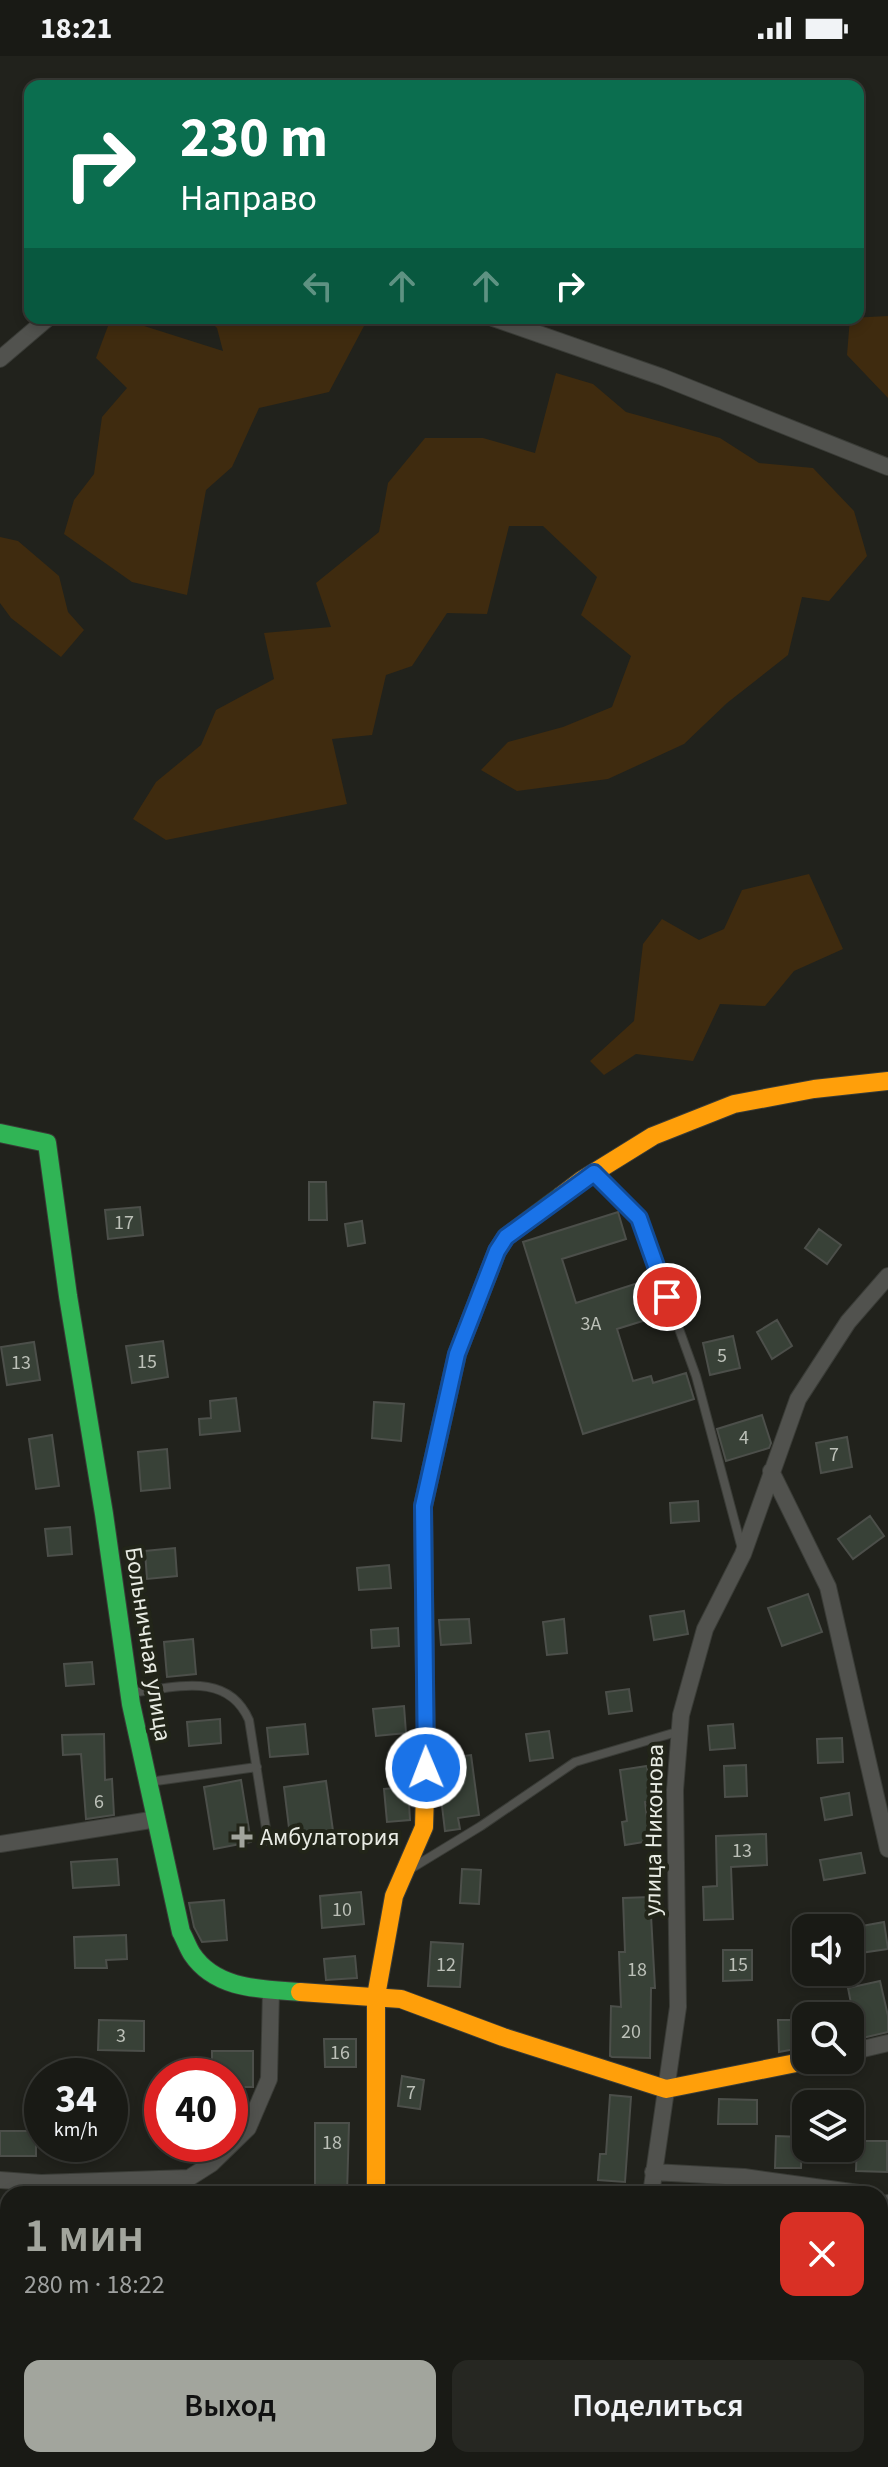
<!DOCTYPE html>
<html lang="ru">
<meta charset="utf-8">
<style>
body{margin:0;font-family:"Source Sans 3",sans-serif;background:#262722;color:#f1f3f6;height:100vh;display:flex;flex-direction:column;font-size:30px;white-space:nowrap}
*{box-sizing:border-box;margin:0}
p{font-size:26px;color:#9fa1a0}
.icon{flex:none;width:44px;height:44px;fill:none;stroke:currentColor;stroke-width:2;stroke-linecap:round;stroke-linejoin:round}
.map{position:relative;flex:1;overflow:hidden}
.details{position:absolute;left:0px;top:2130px;width:888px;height:282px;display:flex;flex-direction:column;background:#191a15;border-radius:24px 24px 0 0;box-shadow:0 4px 12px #0003,0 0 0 2px #373834}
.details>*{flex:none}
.top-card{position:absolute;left:24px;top:24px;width:840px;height:244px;border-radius:16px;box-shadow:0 4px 12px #0003,0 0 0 2px #373834;background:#0b6e4f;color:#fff;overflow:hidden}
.controls{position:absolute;left:792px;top:1858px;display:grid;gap:16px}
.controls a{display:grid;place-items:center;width:72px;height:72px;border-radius:16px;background:#191a15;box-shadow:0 4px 12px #0003,0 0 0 2px #373834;font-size:40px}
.speed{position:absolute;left:24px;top:2002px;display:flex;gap:16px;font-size:40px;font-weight:700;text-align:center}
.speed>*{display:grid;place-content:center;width:104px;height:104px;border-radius:50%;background:#191a15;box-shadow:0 4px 12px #0003,0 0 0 2px #373834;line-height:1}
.speed small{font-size:20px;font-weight:400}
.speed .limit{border:12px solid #d22;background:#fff;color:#111}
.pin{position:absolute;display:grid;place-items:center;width:68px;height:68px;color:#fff;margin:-34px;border:4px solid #fff;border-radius:50%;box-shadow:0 2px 8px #0007}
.me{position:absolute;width:88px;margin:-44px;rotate:359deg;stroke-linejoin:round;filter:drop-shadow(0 0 6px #0008)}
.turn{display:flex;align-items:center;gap:28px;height:168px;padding:0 24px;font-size:36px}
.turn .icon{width:104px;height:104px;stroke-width:2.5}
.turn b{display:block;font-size:56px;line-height:68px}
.lanes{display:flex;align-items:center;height:76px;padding:0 24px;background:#0003;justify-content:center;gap:40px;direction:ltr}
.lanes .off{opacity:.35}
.round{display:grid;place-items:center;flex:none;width:84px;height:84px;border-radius:16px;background:#262722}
.summary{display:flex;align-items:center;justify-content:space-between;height:136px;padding:0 24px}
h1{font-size:48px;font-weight:600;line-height:60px;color:#a2a59d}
.action{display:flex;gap:16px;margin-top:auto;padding:16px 24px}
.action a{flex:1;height:92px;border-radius:16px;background:#a2a59d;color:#111;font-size:32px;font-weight:600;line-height:92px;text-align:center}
.action a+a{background:#262722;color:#f1f3f6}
.status{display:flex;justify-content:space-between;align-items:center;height:56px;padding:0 40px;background:#191a15;direction:ltr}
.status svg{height:22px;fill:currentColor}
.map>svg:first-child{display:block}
.green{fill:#3f2b0f}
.building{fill:#384137;stroke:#4c4f4a;stroke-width:2}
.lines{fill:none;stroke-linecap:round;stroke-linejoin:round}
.lane-casing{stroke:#3a3c37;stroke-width:10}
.street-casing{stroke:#3a3c37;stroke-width:18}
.fast-casing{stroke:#3a3c37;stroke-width:20}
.slow-casing{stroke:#3a3c37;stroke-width:20}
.lane{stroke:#51524e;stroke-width:8}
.street{stroke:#51524e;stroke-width:16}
.fast{stroke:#30b455;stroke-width:18}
.slow{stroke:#ff9f0a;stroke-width:18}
.route-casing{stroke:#114b97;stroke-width:20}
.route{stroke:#1a73e8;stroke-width:14}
.poi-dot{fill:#a2a59d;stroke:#222519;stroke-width:3}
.labels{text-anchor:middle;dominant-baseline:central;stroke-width:8;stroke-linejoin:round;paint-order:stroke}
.number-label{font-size:20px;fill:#bcc0b8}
.street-label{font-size:24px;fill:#e8ebe3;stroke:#222519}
.poi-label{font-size:24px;fill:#e8ebe3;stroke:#222519;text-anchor:start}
</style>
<div class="status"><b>18:21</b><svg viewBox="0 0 49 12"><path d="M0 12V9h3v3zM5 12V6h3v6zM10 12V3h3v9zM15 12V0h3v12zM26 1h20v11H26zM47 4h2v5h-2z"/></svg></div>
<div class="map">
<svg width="888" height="2411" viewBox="0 0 888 2411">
<rect width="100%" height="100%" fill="#21221c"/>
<!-- green -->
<path class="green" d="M888,260V342L847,299L850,262Z
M111,262H119L223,295L217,272L207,262H356L364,270L329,336L259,352L232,411L206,434L187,539L132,526L64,478L74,444L94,418L102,361L127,332L96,302Z
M556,317L593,328L626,356L720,382L759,407L813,412L854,455L867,500L829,545L802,541L788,599L727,647L684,688L608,723L517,735L481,714L508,686L563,671L612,651L631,600L581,559L597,521L543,470H509L487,558L447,557L412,610L386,619L372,679L332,683L347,748L166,784L133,763L156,726L201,689L216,654L274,623L264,577L331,571L316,527L379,476L388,427L425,382H483L535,397Z
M0,481L18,485L59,520L68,556L84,574L61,601L11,562L0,547Z
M809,818L843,893L794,915L765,950L720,948L693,1005L636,998L604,1019L590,1005L634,965L643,888L662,863L699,884L724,873L742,834Z"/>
<!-- building -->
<path class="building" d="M309,1126H326L327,1164H309Z
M140,1151L143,1179L108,1183L105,1154Z
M618,1156L626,1183L562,1203L576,1247L638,1227L649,1263L617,1273L633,1325L651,1320L653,1327L686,1317L694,1343L583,1378L523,1186Z
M362,1165L365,1187L348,1190L345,1168Z
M819,1173L841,1189L827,1208L805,1192Z
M777,1264L792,1290L772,1303L757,1276Z
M733,1280L740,1312L710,1319L703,1287Z
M163,1285L168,1321L132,1327L126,1290Z
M34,1286L40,1324L7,1329L1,1291Z
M236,1342L240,1375L200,1379L199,1363L211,1362L210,1345Z
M374,1346L404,1348L401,1385L372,1382Z
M762,1359L771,1387L769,1392L726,1405L717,1373Z
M52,1379L59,1430L36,1433L29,1383Z
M847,1381L852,1411L821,1417L816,1387Z
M167,1393L170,1432L141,1435L138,1396Z
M698,1445L699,1465L671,1467L670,1447Z
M870,1460L884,1480L853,1503L838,1483Z
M70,1471L72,1498L48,1500L45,1473Z
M175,1492L177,1520L147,1523L145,1495Z
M389,1509L391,1532L359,1534L357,1512Z
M808,1538L822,1576L782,1590L768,1552Z
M684,1555L688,1578L654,1584L650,1560Z
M469,1563L471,1587L441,1589L439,1564Z
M564,1563L567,1597L547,1599L543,1566Z
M398,1572L399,1590L372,1592L371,1574Z
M193,1583L196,1618L167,1621L164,1586Z
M92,1606L94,1628L66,1630L64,1608Z
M629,1633L632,1655L609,1658L606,1636Z
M404,1650L406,1677L376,1680L373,1653Z
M220,1663L221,1687L189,1690L187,1666Z
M305,1668L308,1698L270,1701L267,1672Z
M733,1668L735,1692L710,1694L708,1670Z
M549,1675L553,1702L530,1705L526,1678Z
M104,1678L105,1724L112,1723L114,1759L86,1763L81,1698L63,1699L62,1679Z
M842,1682L843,1706L818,1707L817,1683Z
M471,1699L479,1759L458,1762L460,1773L445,1775L440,1733L451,1732L447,1702Z
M746,1709L747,1740L725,1741L724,1710Z
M647,1710L652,1745L645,1746L650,1785L625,1789L622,1766L627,1765L620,1714Z
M241,1724L251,1786L214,1793L204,1731Z
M326,1725L334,1782L291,1788L284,1731Z
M408,1731L410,1764L387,1766L384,1733Z
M849,1737L852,1759L825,1764L821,1742Z
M766,1778L767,1809L731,1811L733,1863L704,1864L703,1831L717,1830L716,1780Z
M861,1797L865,1817L824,1824L820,1804Z
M117,1803L119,1829L73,1832L71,1806Z
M462,1813L481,1814L479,1848L460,1847Z
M361,1836L364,1868L322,1872L320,1840Z
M650,1841L655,1932H651L650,2002L612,2001L610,2000L611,1950L621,1951L619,1896H625L623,1842Z
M224,1844L227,1884L202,1886L194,1871L189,1847Z
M884,1866L888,1893L860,1897L856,1871Z
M126,1879L127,1903L106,1904L107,1912H75L74,1881Z
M431,1886L463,1888L460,1931L428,1930Z
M723,1894H752V1924L723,1925Z
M355,1900L357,1922L326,1924L324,1903Z
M880,1925L888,1960V1976L858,1983L848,1932Z
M99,1964L144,1965V1995L98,1994Z
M778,1964H805L806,1991L779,1996Z
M324,1983H356V2011H325Z
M212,1995H253V2031H230V2020H212Z
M402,2020L424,2024L420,2053L398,2050Z
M610,2039L631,2041L625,2126L598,2124L600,2098H606Z
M719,2043L757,2044V2068H718Z
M315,2067H349L347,2138H315Z
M0,2075H36V2100H0Z
M776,2080L802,2081L801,2112H775Z
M857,2085H887V2116L856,2115Z"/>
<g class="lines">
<defs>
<path id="lane" d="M594,1117L639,1162L696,1320L742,1493
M130,1637C174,1632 227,1614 249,1664L268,1785
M149,1726L257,1711
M412,1812L481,1770L575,1706L680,1675"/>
<path id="street" d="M493,262L662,321L888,411
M0,303L48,262
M771,1415L828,1531L888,1793
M0,1788L157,1763
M850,1996L888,1987
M653,2116L744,2121L866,2138
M0,2124L41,2127L189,2122L211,2108L248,2072L269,2023L271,1934
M651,2138L678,1951L675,1734L681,1659L705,1573L743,1498L798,1343L848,1266L888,1220
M880,2156L888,2147
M373,2411V2404
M637,2411V2404
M846,2411V2404"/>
<path id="fast" d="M0,1077L47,1087L68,1240L104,1458L131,1648L181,1876C185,1883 188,1892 192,1898C216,1934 262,1933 300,1936
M426,1703L423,1450L457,1298L497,1195L506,1181L561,1140"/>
<path id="slow" d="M561,1140L582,1124L653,1080L734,1048L814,1033L888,1025
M300,1936L401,1943L503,1981L666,2033L811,2004
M376,2138V1940L394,1840L424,1771L426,1703"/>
</defs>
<!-- lane casing -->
<use href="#lane" class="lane-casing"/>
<!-- street casing -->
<use href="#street" class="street-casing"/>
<!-- fast casing -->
<use href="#fast" class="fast-casing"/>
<!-- slow casing -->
<use href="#slow" class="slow-casing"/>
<!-- lane -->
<use href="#lane" class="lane"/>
<!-- street -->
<use href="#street" class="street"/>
<!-- fast -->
<use href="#fast" class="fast"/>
<!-- slow -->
<use href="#slow" class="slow"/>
</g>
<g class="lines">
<defs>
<path id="route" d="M426,1712L423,1450L457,1298L497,1195L506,1181L594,1117L639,1162L667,1241"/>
</defs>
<!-- route casing -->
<use href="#route" class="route-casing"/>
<!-- route -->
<use href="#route" class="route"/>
</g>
<!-- markers -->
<path class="poi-dot" d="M238 1769h8v8h8v8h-8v8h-8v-8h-8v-8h8z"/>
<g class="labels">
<!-- number labels -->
<g class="number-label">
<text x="124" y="1167">17</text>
<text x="591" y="1268">3А</text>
<text x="722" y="1300">5</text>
<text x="147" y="1306">15</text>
<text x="21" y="1307">13</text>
<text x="744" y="1382">4</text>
<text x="834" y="1399">7</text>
<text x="99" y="1746">6</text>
<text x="742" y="1795">13</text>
<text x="342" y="1854">10</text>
<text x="446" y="1909">12</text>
<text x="738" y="1909">15</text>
<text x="637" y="1914">18</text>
<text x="631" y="1976">20</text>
<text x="121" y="1980">3</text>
<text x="340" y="1997">16</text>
<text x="411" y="2037">7</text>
<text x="332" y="2087">18</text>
</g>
<!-- street labels -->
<g class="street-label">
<text transform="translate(148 1588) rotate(81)">Больничная улица</text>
<text transform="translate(654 1774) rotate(-89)">улица Никонова</text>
</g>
<!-- poi labels -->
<g class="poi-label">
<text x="260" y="1781">Амбулатория</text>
</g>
</g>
</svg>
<div class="controls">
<a><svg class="icon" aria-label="sound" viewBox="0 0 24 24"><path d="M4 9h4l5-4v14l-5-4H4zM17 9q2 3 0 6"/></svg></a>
<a><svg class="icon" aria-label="search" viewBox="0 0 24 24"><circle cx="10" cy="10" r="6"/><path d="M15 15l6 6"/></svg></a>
<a><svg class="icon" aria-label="layers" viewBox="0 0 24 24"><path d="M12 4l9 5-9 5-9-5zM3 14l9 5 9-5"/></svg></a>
</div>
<div class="speed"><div>34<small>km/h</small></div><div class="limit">40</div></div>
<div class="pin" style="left:667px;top:1241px;background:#d93025"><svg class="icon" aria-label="arrive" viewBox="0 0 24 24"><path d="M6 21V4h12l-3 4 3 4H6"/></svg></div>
<svg class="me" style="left:426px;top:1712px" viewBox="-20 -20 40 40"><circle r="17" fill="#1a73e8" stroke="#fff" stroke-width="3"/><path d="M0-11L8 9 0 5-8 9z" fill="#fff"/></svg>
<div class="top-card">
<div class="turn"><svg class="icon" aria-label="right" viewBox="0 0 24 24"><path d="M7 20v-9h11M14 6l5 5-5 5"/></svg><div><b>230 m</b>Направо</div></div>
<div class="lanes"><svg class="icon off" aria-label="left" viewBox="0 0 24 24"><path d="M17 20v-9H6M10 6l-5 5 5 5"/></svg><svg class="icon off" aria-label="ahead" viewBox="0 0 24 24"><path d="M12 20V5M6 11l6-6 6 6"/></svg><svg class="icon off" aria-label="ahead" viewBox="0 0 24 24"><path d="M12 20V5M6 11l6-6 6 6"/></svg><svg class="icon" aria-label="right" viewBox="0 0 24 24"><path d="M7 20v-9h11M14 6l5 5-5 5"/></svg></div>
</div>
<section class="details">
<div class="summary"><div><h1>1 мин</h1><p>280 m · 18:22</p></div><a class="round" style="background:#d93025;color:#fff"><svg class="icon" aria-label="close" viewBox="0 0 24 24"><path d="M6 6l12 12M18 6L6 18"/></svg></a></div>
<div class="action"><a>Выход</a><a>Поделиться</a></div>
</section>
</div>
